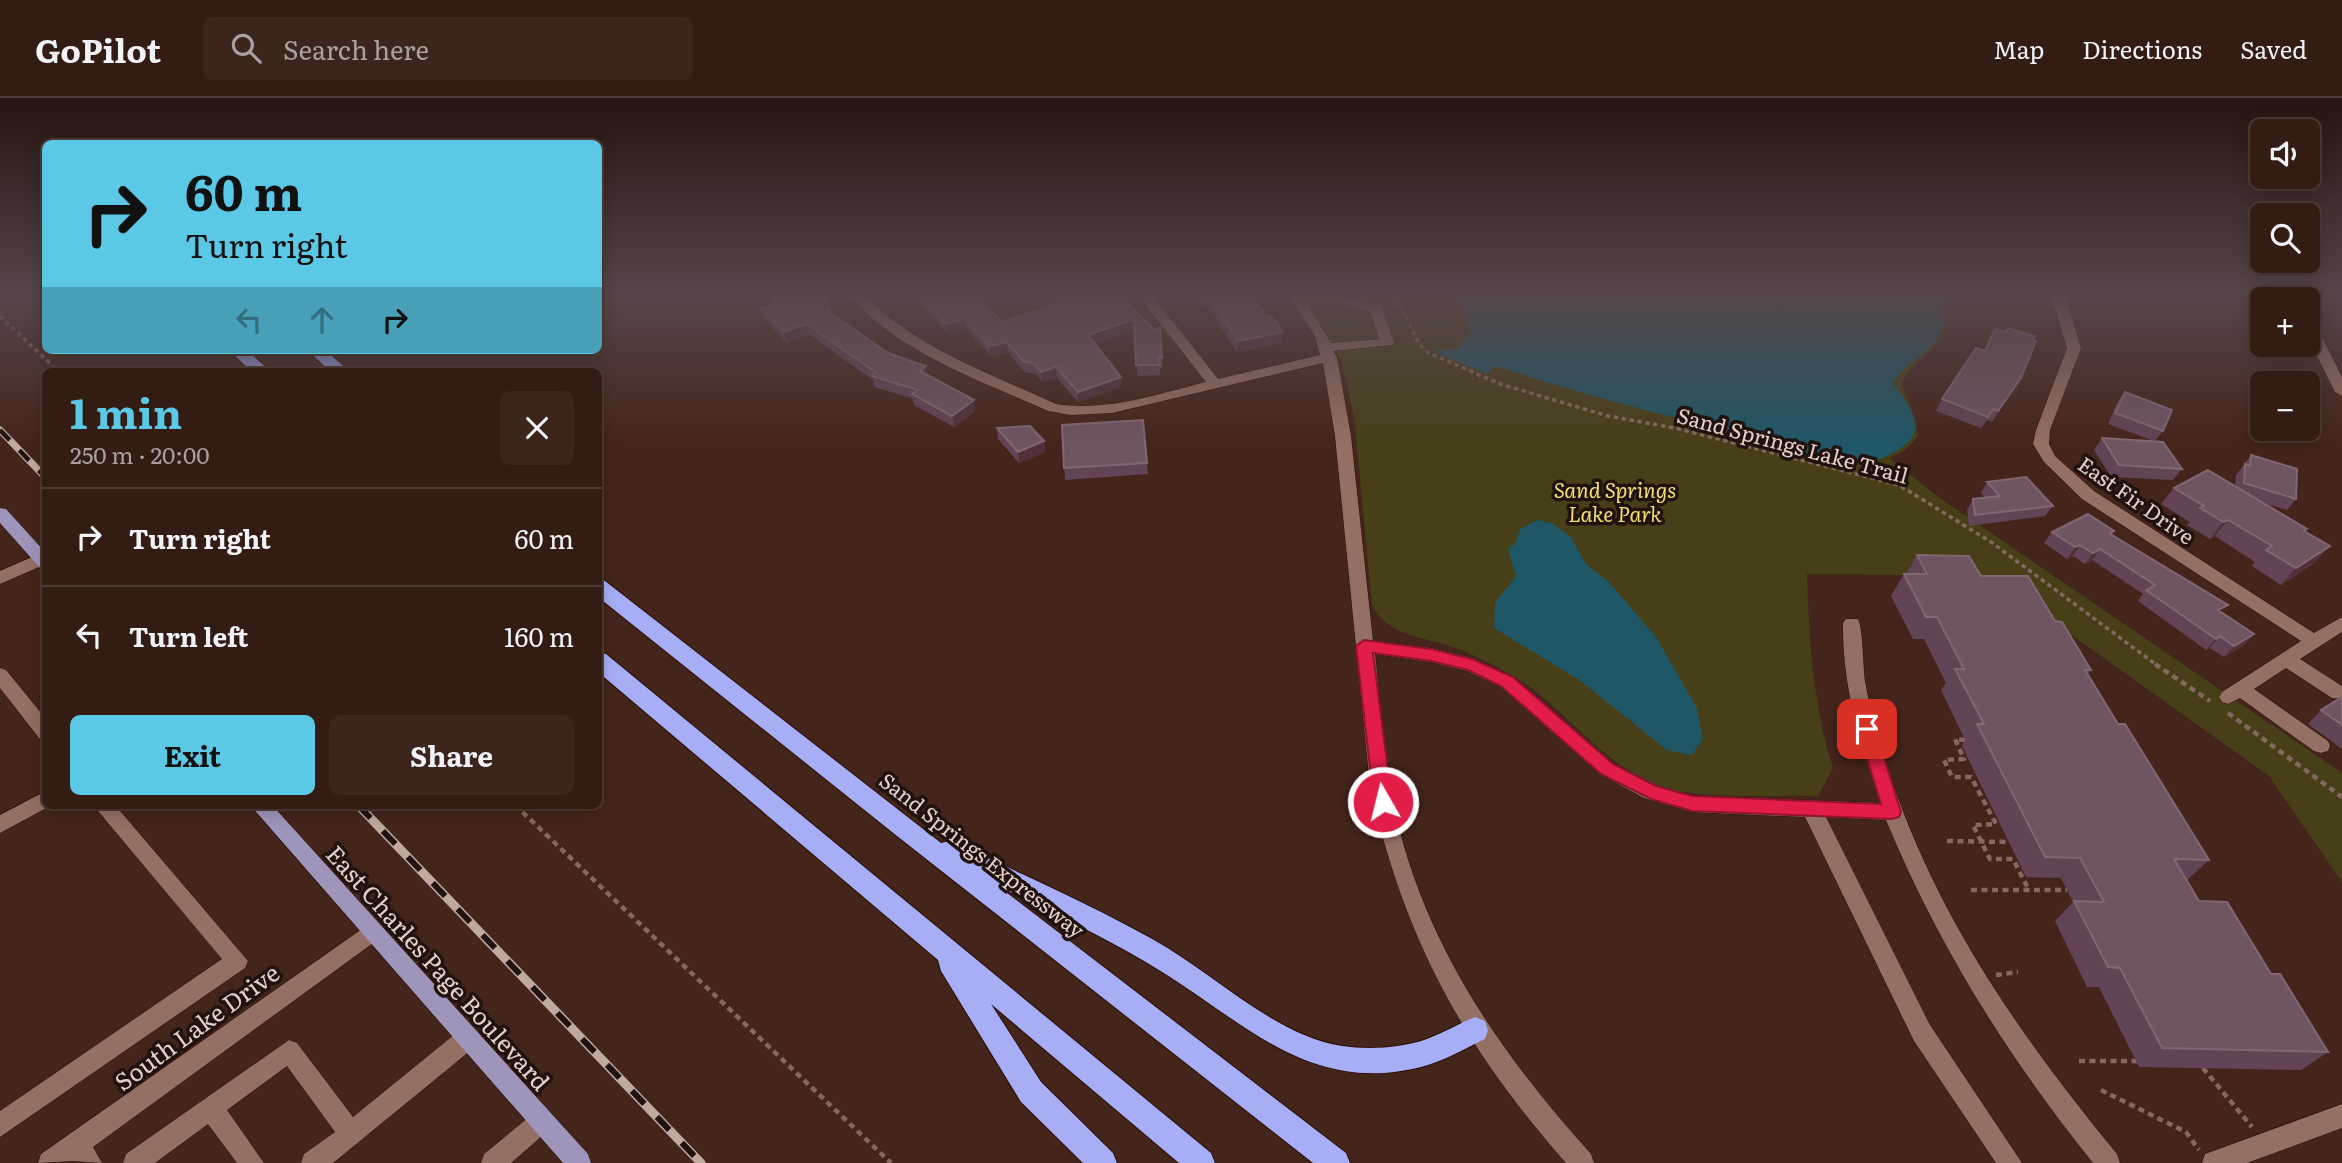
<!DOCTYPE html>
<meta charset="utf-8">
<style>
body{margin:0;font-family:Literata,serif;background:#3b251d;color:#f1f3f6;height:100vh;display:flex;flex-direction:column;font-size:26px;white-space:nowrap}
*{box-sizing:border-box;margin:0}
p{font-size:23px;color:#a9a1a0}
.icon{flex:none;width:38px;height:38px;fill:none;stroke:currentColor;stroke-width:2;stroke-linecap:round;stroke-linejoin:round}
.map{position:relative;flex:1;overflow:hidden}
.drawer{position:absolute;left:42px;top:270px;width:560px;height:441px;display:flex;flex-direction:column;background:#331c14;border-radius:10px;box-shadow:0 4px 18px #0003,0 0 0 2px #4e3a34}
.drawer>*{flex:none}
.guide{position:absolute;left:42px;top:42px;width:560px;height:214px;border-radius:10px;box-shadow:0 4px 18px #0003,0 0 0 2px #4e3a34;background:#5bc8e6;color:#111;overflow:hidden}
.tools{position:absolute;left:2250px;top:21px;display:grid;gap:14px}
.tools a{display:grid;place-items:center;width:70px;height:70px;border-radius:10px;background:#331c14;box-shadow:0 4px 18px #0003,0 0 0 2px #4e3a34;font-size:35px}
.pin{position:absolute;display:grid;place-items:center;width:60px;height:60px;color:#fff;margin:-30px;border-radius:14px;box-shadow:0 4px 10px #0006}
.me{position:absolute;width:77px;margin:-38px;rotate:352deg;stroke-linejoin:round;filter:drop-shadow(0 0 5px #0008)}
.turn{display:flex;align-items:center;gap:24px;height:147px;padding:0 28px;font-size:32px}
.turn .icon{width:91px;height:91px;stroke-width:2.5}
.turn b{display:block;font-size:49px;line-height:60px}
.lanes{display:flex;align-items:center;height:66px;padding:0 28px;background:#0003;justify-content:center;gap:35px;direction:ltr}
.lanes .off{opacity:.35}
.round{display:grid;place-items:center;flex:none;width:74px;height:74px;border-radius:10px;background:#3b251d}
.overview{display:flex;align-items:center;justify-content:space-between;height:119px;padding:0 28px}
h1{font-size:42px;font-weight:700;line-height:52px;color:#5bc8e6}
.cta{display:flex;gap:14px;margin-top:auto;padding:14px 28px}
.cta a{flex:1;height:80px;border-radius:10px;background:#5bc8e6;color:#111;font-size:28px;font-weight:700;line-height:80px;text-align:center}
.cta a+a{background:#3b251d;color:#f1f3f6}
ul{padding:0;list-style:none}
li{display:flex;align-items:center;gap:21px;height:98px;padding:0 28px;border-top:2px solid #4e3a34}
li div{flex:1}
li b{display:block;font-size:26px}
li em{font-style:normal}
header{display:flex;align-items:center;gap:42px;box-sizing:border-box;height:98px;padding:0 35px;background:#331c14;border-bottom:2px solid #4e3a34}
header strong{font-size:33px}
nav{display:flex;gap:38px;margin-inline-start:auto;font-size:24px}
.search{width:490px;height:63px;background:#3b251d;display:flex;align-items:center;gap:18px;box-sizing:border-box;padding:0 24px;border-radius:10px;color:#a9a1a0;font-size:26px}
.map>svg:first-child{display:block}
.green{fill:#463f17}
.water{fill:#1f5766}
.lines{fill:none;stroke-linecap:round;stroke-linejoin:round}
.minor-casing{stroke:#290d04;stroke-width:1}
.major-casing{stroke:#290d04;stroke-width:1}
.highway-casing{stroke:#290d04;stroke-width:2}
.path-far1{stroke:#846960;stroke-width:3.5;stroke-dasharray:4.5 3.5;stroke-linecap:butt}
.path{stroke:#846960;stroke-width:4.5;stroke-dasharray:6 4.5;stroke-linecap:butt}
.minor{fill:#946f63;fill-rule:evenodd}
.major{fill:#9f95bb;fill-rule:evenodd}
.highway{fill:#a7aef6;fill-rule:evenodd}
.rail-far1-casing{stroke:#c0a9a1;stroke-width:7}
.rail-casing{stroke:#c0a9a1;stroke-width:9}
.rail-far1{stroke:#20120e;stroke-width:4.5;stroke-dasharray:14;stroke-linecap:butt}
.rail{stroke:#20120e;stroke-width:6;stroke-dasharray:18;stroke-linecap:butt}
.wall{fill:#614456}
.shaded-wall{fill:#4f3239}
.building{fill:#6f5462;stroke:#816772;stroke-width:2}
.route{fill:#e11d48;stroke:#92132f;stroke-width:2}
.labels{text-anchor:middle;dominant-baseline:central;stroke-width:7;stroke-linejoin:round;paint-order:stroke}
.street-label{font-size:21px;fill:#e4d0c9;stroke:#20120e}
.park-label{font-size:21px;font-style:italic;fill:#f3df6f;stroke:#20120e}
.near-street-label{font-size:24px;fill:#e4d0c9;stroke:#20120e}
</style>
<header>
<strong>GoPilot</strong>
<div class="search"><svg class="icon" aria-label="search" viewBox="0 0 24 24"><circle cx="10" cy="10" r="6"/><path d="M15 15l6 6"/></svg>Search here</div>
<nav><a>Map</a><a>Directions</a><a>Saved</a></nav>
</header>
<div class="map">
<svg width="2342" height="1065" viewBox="0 0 2342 1065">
<rect width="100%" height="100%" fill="#44251b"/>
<!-- green -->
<path class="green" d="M1304,197H1942C1957,252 1921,248 1901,286L1916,322L1918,338L1906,352L1889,360L1937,398L2342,675V784L2269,678L1989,478L1807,476C1809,543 1813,606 1833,670L1818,698C1777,697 1695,702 1659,688C1597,665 1563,604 1506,574C1489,565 1471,555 1453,549C1424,539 1386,538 1372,506L1354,319L1342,264Z"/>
<!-- water -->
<path class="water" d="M1454,197H1941C1954,248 1917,252 1892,285C1903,297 1924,325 1911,341C1901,352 1885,361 1870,363C1832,366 1781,347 1745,338C1663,316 1580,297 1500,269H1493L1487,276L1432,253L1457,251L1471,235L1467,220Z
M1537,422L1552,425L1571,439L1586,466L1608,483L1656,539L1696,608L1703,641L1692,657L1667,652L1578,581L1494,530L1495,505L1516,478L1508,451L1516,445L1520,431Z"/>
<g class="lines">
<defs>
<path id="minor" d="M850,197H864C916,250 991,276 1056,306C1107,314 1157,296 1206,284L1138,197H1152L1218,281L1320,257L1315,238L1288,197H1338L1381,208L1394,244L1392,247L1333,253L1337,259L1351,338L1373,543L1431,550L1472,560L1513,579L1614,666L1656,688L1692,698L1881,705C1860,648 1842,587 1843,525L1846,521H1858C1863,530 1863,569 1865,583C1871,618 1882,653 1893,686C1941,825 2024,943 2117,1056L2120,1065H2093C2008,959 1938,848 1886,722L1826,719L1930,927L2022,1065H1996L1914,943L1805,719L1692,714L1644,700L1600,676L1501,589L1467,573L1431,564L1375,556C1380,600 1382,645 1390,688C1415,832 1495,950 1591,1056L1594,1065H1566C1463,948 1404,841 1370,688L1335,338L1323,265L1112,315L1071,317L1048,313C984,284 894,253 850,197ZM1304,201L1330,203L1370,214L1379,241L1331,245Z
M2051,197H2065L2081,250L2050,332L2049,346L2055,358L2094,393L2314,535L2342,519V534L2300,561L2342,588V601L2332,600L2286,570L2254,591L2328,643L2330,648L2328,653L2321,655L2314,653L2240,600L2228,606L2222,604L2219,599L2222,594L2301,543L2082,401L2044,364L2033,346L2036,332L2067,250Z
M2288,197H2302L2304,201H2290Z
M2308,221L2315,225L2342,279V298L2335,294L2308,240Z
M41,455L46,457V466L0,486V473Z
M0,570L6,572L46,621V642L39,640L0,590Z
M46,693V707H52L0,735V717Z
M93,707H115L248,863L245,870L0,1039V1013L222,861Z
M372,824L380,826L383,833L380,840L93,1049L102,1065L73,1063L38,1065L41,1056Z
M468,929L476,932L479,940L476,948L333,1065H301L304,1056L335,1034L287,968L227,1012L264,1065H237L208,1026L155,1065H123L126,1056L289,942L297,945L353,1019L460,932Z
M2342,1006V1030L2247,1065H2202L2205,1056Z
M542,1011L550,1015L554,1023L550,1031L511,1065H481L484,1056L534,1015Z"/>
<path id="major" d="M0,410L6,411L46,455V472L40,470L0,425Z
M250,707H272L588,1056L591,1065H563Z"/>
<path id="highway" d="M229,252H247L270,273H251Z
M307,252H325L349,273H330Z
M598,481L605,483L941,745L949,743L958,746C1023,777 1090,806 1154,842C1212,874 1275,938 1342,948C1369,952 1401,950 1427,941C1443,935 1458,926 1475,919L1485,923L1488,932L1485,941C1464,951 1444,963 1421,969C1314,996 1250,930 1167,877C1113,843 1055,816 998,788L1346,1055L1350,1065H1313L897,738L598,499Z
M598,554L606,556L1211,1055L1215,1065H1179L991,906L1041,984L1113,1055L1117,1065H1083L1021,1004L941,873L938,862L598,574Z"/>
</defs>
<!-- minor casing -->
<use href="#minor" class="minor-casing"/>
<!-- major casing -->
<use href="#major" class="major-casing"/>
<!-- highway casing -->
<use href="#highway" class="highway-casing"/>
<!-- path-far1 -->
<path class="path-far1" d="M1395,197L1419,246L1427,254L1500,286L1608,318L1675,330L1899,387L1991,444L2158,568
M0,218L58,273"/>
<!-- path -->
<path class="path" d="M2155,566L2210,603
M2228,615L2342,699
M1965,642L1955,641L1964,661L1944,662L1952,679H1971L1996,726L1973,727L1990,761H2013L2029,792
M515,707L891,1065
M1947,743L2009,744
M1971,792H2067
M1996,877L2018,874
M2079,963H2137
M2203,970L2252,1029
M2101,992L2186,1034L2199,1052"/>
<!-- minor -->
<use href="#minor" class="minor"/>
<!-- major -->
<use href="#major" class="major"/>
<!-- highway -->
<use href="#highway" class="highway"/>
<defs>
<path id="rail-far1" d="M0,332L46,380"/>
<path id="rail" d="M358,707L701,1065"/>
</defs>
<!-- rail-far1 casing -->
<use href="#rail-far1" class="rail-far1-casing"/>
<!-- rail casing -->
<use href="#rail" class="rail-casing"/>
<!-- rail-far1 -->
<use href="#rail-far1" class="rail-far1"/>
<!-- rail -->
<use href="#rail" class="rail"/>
</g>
<!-- wall -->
<path class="wall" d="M908,197H968L1003,224L1055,206L1053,204L1052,197H1117L1162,260V270H1160V277L1137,278L1134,232L1094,246L1121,279V289L1078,304L1057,280L1042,284L1036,276L1024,274L1008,254L991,258L966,231L948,236L920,207L917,208Z
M1192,197H1250L1267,219L1283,234V245L1237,254L1210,212Z
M760,210L832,216L888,255L974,302L975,313L954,329L914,307L912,300L874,289L873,282L809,236L787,245L763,220Z
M1995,231L2021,280L1992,324L1987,322L1981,330L1936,313L1942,301L1985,253Z
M2125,294L2163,333L2155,343L2182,371L2173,382L2111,379L2094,352L2102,340L2154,343L2108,326L2117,305Z
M1062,327L1147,365L1148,376L1065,382Z
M997,330L1045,354L1019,365L998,341Z
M2251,357L2296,401L2287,412L2263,405L2305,433L2315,465L2281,487L2252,468L2255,464L2215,438L2210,441L2187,427L2190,424L2161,406L2174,390L2235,388L2236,377Z
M1987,384L2053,408L2045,418L1969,428L1967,412L1973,401L1985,400L1981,395Z
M2114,433L2112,437L2221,514L2254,536L2244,547L2224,559L2210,550L2206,552L2138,503L2143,496L2092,462L2085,466L2073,458L2067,461L2044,445L2052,434Z
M1917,457L1981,478L2055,523L2091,572L2088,576L2118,626L2209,762L2186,783L2199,803L2271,876L2328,954L2301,972L2139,969L2099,889H2087L2055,823L2073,804L2061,780L2026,779L1962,648L1965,642L1941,592L1946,585L1924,541H1913L1891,498L1904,476H1906Z
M2342,599V651L2308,626L2321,612Z"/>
<!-- shaded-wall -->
<path class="shaded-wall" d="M918,197L920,207L917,208L916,198Z
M964,221L966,231L948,236L946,226Z
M1134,221V232L1088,248V237Z
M807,226L809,236L787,245L784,234Z
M1283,234V245L1237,254L1238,243Z
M1007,244L1008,254L991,258L990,248Z
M926,268L927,279L920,273Z
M1056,269L1057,280L1042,284L1041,274Z
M1121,279V289L1078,304V294Z
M2021,280L2014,291L1992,324L1998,313Z
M974,302L975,313L954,329L952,318Z
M1044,343L1045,354L1019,365L1018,354Z
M2228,422L2215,438L2210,441L2223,424Z
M2080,447L2073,458L2067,461L2075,449Z
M2330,448L2315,465L2281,487L2296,470Z
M2100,451L2092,462L2085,466L2093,455Z
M2254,536L2244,547L2224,559L2234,548Z
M2220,538L2210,550L2206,552L2216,541Z"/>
<!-- building -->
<path class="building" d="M771,197H825L832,216L888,255L926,268L920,273L974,302L952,318L912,296L918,292L872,278L875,274L807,226L784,234L760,210L773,207Z
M915,197H968L970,199L974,198L1003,224L1062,204L1056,197H1117L1121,200L1154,231L1160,230L1162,260H1159L1160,267H1136L1134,221L1088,237L1121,279L1078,294L1056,269L1041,274L1035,266L1023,263L1007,244L990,248L964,221L946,226L918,197Z
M1205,197H1250L1267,219L1272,218L1283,234L1238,243L1210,201Z
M2008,230L2034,238L2033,242L2036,243L2021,280L1998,313L1993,311L1988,319L1942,301L1976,250L1985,253L1995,231L2006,234Z
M2125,294L2172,312L2163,333L2115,315Z
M1143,322L1147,365L1064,370L1062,327Z
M1030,328L1044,343L1018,354L997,330Z
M2102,340L2163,344L2182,371L2119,367Z
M2251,357L2297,371L2296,401L2244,385L2245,366L2250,368Z
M2208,372L2307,431L2304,433L2330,448L2296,470L2266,452L2272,448L2228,422L2223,424L2200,410L2204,408L2174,390Z
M2026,379L2053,408L1975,417L1973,401L2000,398L1987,384Z
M2088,416L2114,433L2110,435L2112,437L2228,507L2218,512L2254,536L2234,548L2220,538L2216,541L2146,492L2155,487L2100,451L2093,455L2080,447L2075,449L2052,434Z
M1917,457L1969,458L1981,478H2028L2055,523L2062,524L2091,572H2085L2118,626H2125L2209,762L2174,761L2199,803L2227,804L2271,876H2280L2328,954L2162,950L2120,870L2108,869L2074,803L2104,804L2080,760L2045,759L1977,626H1984L1955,571H1964L1937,519H1926L1904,476H1927Z
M2342,599V627L2321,612Z"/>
<!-- sky -->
<linearGradient id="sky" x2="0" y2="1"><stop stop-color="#25140f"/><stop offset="0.57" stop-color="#56464a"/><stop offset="1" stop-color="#56464a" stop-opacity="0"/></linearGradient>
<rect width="2342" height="346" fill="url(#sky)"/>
<!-- route -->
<path class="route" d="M1364,542L1431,551L1472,561L1513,579L1613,666L1656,688L1692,698L1881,706L1858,631L1861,627H1873L1875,631L1901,714L1899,719L1892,721L1692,713L1651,701L1601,676L1501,588L1468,572L1431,563L1373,555L1392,704L1389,709L1383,711L1376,709L1374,704L1356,548Z"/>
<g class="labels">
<!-- street labels -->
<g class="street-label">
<text transform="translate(1793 346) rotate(15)">Sand Springs Lake Trail</text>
<text transform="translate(2137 401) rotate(35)">East Fir Drive</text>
<text transform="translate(983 756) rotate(38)">Sand Springs Expressway</text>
</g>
<!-- park labels -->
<g class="park-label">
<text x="1615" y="390">Sand Springs<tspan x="1615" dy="24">Lake Park</tspan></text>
</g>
<!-- near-street labels -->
<g class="near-street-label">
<text transform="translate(439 869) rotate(48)">East Charles Page Boulevard</text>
<text transform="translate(196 928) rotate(-36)">South Lake Drive</text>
</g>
</g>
</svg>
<div class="tools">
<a><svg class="icon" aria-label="sound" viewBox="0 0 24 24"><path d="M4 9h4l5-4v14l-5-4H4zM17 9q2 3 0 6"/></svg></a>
<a><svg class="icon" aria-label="search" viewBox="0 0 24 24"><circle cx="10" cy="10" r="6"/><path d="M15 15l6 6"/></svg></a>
<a>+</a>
<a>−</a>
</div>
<div class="pin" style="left:1867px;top:631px;background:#d93025"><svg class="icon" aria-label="arrive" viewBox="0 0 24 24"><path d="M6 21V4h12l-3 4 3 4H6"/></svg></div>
<svg class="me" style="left:1383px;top:704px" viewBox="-20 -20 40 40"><circle r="17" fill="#e11d48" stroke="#fff" stroke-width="3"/><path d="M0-11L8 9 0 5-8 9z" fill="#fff"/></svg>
<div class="guide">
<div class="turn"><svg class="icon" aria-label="right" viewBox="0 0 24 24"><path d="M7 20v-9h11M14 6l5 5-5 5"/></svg><div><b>60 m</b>Turn right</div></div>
<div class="lanes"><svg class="icon off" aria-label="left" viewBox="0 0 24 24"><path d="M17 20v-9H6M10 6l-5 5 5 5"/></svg><svg class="icon off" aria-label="ahead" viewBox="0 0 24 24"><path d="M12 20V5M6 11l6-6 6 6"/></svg><svg class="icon" aria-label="right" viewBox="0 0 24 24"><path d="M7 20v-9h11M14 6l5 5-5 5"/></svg></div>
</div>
<section class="drawer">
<div class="overview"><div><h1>1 min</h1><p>250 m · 20:00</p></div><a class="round"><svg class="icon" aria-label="close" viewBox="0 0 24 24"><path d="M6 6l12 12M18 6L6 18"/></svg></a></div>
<ul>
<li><svg class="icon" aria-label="right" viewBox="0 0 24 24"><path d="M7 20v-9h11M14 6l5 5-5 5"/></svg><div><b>Turn right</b></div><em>60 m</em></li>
<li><svg class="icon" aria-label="left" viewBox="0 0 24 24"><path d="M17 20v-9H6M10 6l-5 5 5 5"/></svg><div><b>Turn left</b></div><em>160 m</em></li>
</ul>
<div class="cta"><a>Exit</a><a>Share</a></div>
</section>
</div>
